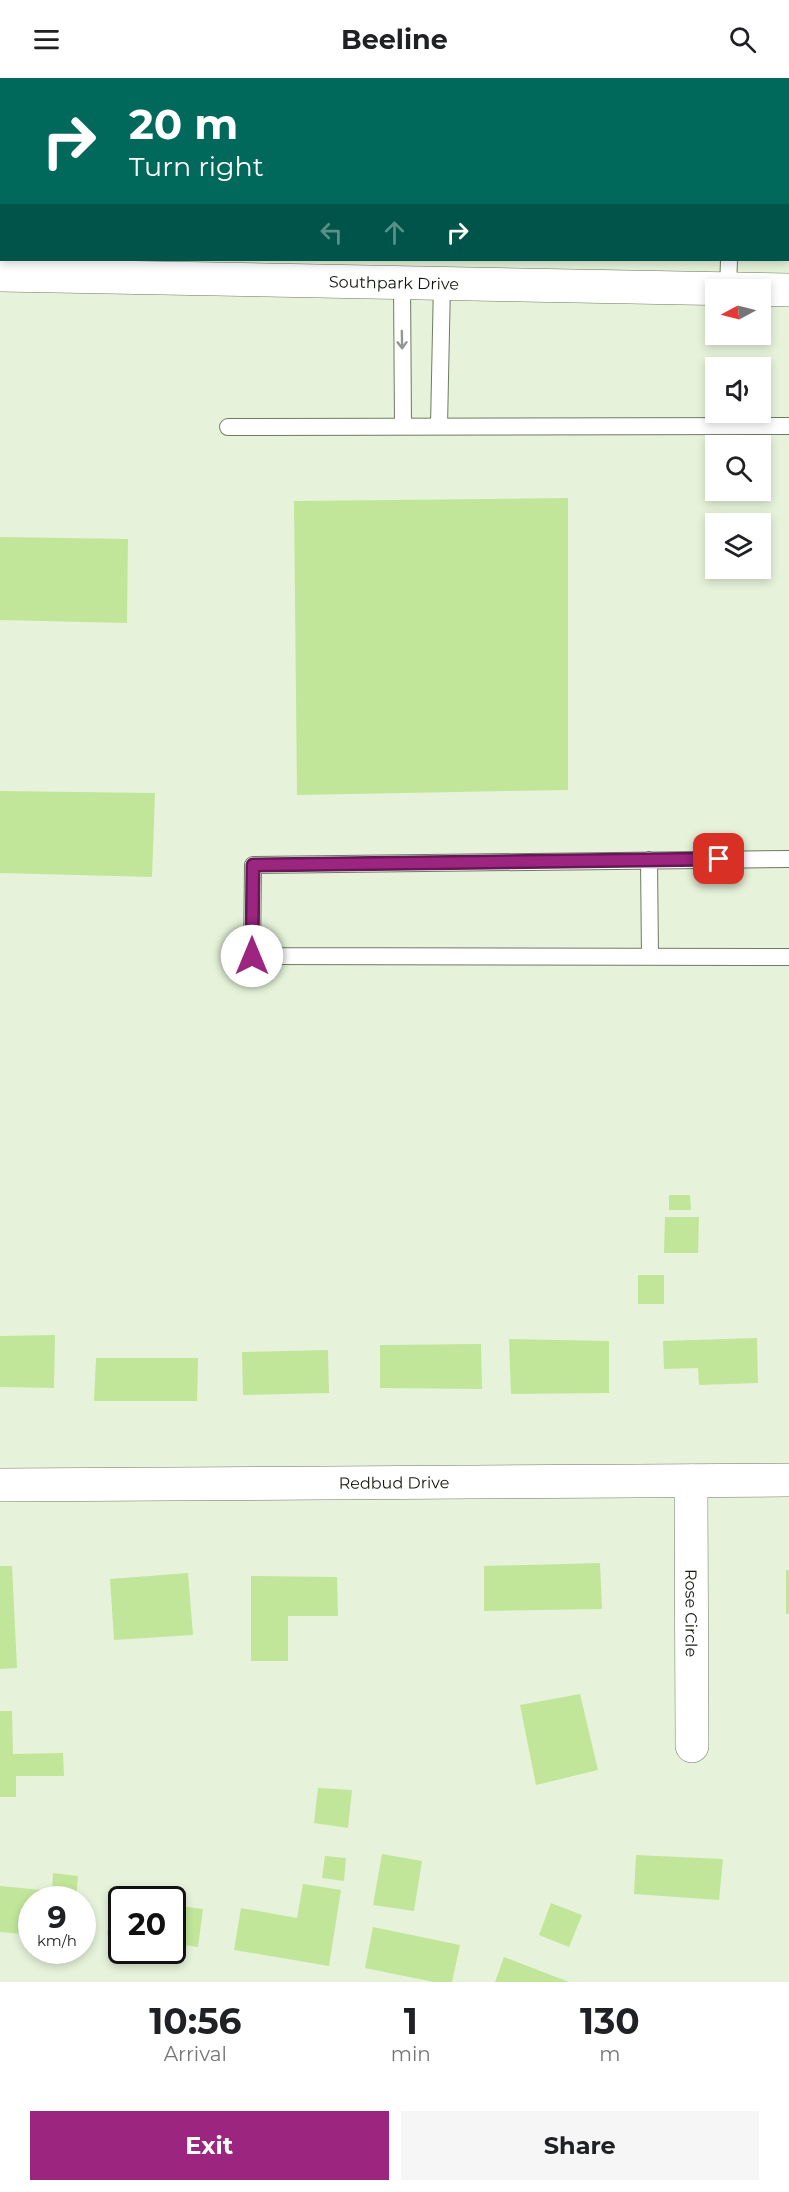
<!DOCTYPE html>
<style>
body{margin:0;font-family:Montserrat,sans-serif;background:#f6f6f6;color:#202124;height:100vh;display:flex;flex-direction:column;font-size:22px;white-space:nowrap}
*{box-sizing:border-box;margin:0}
p{font-size:20px;color:#757577}
.icon{flex:none;width:33px;height:33px;fill:none;stroke:currentColor;stroke-width:2;stroke-linecap:round;stroke-linejoin:round}
.map{position:relative;height:1904px;overflow:hidden}
.details{display:flex;flex-direction:column;background:#fff;flex:1}
.details>*{flex:none}
.guide{position:absolute;left:0px;top:0px;width:789px;height:183px;box-shadow:0 3px 9px #0003;background:#00695c;color:#fff;overflow:hidden}
.needle{width:39px;rotate:263deg}
.buttons{position:absolute;left:705px;top:201px;display:grid;gap:12px}
.buttons a{display:grid;place-items:center;width:66px;height:66px;border-radius:0px;background:#fff;box-shadow:0 3px 9px #0003;font-size:30px}
.speed{position:absolute;left:18px;top:1808px;display:flex;gap:12px;font-size:30px;font-weight:700;text-align:center}
.speed>*{display:grid;place-content:center;width:78px;height:78px;border-radius:50%;background:#fff;box-shadow:0 3px 9px #0003;line-height:1}
.speed small{font-size:15px;font-weight:400}
.speed .limit{border:3px solid #111;border-radius:9px;background:#fff;color:#111}
.pin{position:absolute;display:grid;place-items:center;width:51px;height:51px;color:#fff;margin:-26px;border-radius:12px;box-shadow:0 3px 9px #0006}
.me{position:absolute;width:66px;margin:-33px;rotate:0deg;stroke-linejoin:round;filter:drop-shadow(0 0 4px #0008)}
.turn{display:flex;align-items:center;gap:21px;height:126px;padding:0 30px;font-size:27px}
.turn .icon{width:78px;height:78px;stroke-width:2.5}
.turn b{display:block;font-size:42px;line-height:51px}
.lanes{display:flex;align-items:center;height:57px;padding:0 30px;background:#0003;justify-content:center;gap:30px;direction:ltr}
.lanes .off{opacity:.35}
.eta{display:flex;justify-content:space-evenly;align-items:center;height:102px;text-align:center}
.eta b{font-size:36px;font-weight:700;line-height:42px}
.primary-button{display:flex;gap:12px;margin-top:auto;padding:12px 30px}
.primary-button a{flex:1;height:69px;border-radius:0px;background:#9b257f;color:#fff;font-size:24px;font-weight:700;line-height:69px;text-align:center}
.primary-button a+a{background:#f6f6f6;color:#202124}
header{display:flex;justify-content:space-between;align-items:center;height:78px;padding:0 30px;background:#fff;font-size:27px;font-weight:700}
.map>svg:first-child{display:block}
.building{fill:#c1e699}
.lines{fill:none;stroke-linecap:round;stroke-linejoin:round}
.service-casing{stroke:#6f7a64;stroke-width:18}
.minor-casing{stroke:#6f7a64;stroke-width:34}
.service{stroke:#fff;stroke-width:16}
.minor{stroke:#fff;stroke-width:33}
.oneway{stroke:#949692}
.route-casing{stroke:#651853;stroke-width:15}
.route{stroke:#9b257f;stroke-width:10}
.labels{text-anchor:middle;dominant-baseline:central;stroke-width:4.5;stroke-linejoin:round;paint-order:stroke}
.street-label{font-size:16px;fill:#11150d;stroke:#fff}
</style>
<header><svg class="icon" aria-label="menu" viewBox="0 0 24 24"><path d="M4 6h16M4 12h16M4 18h16"/></svg>Beeline<svg class="icon" aria-label="search" viewBox="0 0 24 24"><circle cx="10" cy="10" r="6"/><path d="M15 15l6 6"/></svg></header>
<div class="map">
<svg width="789" height="1904" viewBox="0 0 789 1904">
<rect width="100%" height="100%" fill="#e6f3da"/>
<!-- building -->
<path class="building" d="M568,420V712L297,717L294,423Z
M0,459L128,461L127,545L0,542Z
M0,713L155,715L152,799L0,795Z
M669,1117H690L691,1132H669Z
M665,1139H699L698,1175H664Z
M638,1197H664V1226H638Z
M55,1257L54,1310L0,1309V1258Z
M757,1260L758,1305L699,1307L698,1290L664,1291L663,1263Z
M509,1261L609,1263V1315L511,1316Z
M481,1266L482,1311L380,1310V1267Z
M328,1272L329,1315L243,1317L242,1274Z
M96,1280H198L197,1323H94Z
M600,1485L602,1531L484,1533V1488Z
M0,1488H12L17,1590L0,1591Z
M786,1492H789V1536H786Z
M188,1495L193,1557L114,1562L110,1501Z
M251,1498L337,1499L338,1538H288V1583H251Z
M580,1616L598,1692L536,1707L520,1627Z
M0,1633H12L13,1676L63,1675L64,1698H16V1719H0Z
M318,1710L352,1712L348,1750L314,1745Z
M382,1776L422,1783L414,1833L373,1827Z
M636,1777L723,1781L719,1822L634,1816Z
M325,1778L346,1780L344,1803L322,1800Z
M53,1795L78,1798L76,1821H32V1857L0,1854V1808L52,1813Z
M303,1806L341,1812L329,1888L234,1872L241,1830L297,1840Z
M112,1819L122,1820V1859L107,1857Z
M551,1825L582,1837L569,1869L539,1857Z
M172,1827L203,1831L198,1869L172,1865Z
M373,1849L460,1867L452,1904H434L365,1890Z
M504,1879L569,1904H495Z"/>
<g class="lines">
<defs>
<path id="service" d="M159,0V2
M0,83H2
M0,128H2
M402,204L403,348
M728,210L729,182
M439,348L442,205
M228,349L789,348
M789,781L253,787L252,878L789,879
M649,782L650,879"/>
<g id="minor">
<path d="M584,2V0"/>
<path id="s1" d="M0,197L789,212"/>
<path id="s2" d="M691,1403L692,1668"/>
<path id="s3" d="M0,1407L789,1402"/>
</g>
</defs>
<!-- service casing -->
<use href="#service" class="service-casing"/>
<!-- minor casing -->
<use href="#minor" class="minor-casing"/>
<!-- service -->
<use href="#service" class="service"/>
<!-- minor -->
<use href="#minor" class="minor"/>
</g>
<!-- one-way arrows -->
<defs><path id="oneway-shaft" d="M-6 0H5M1.5-3L5.5 0L1.5 3" fill="none" stroke-width="1.6" stroke-linecap="round" stroke-linejoin="round" transform="scale(1.5)"/></defs>
<use class="oneway" href="#oneway-shaft" transform="translate(402 262) rotate(89)"/>
<g class="lines">
<defs>
<path id="route" d="M252,878L253,787L719,781"/>
</defs>
<!-- route casing -->
<use href="#route" class="route-casing"/>
<!-- route -->
<use href="#route" class="route"/>
</g>
<g class="labels">
<!-- street labels -->
<g class="street-label">
<text stroke="none"><textPath href="#s1" startOffset="394">Southpark Drive</textPath></text>
<text stroke="none"><textPath href="#s3" startOffset="394">Redbud Drive</textPath></text>
<text stroke="none"><textPath href="#s2" startOffset="132">Rose Circle</textPath></text>
</g>
</g>
</svg>
<div class="buttons">
<a><svg class="needle" viewBox="-14 -14 28 28"><path d="M0-13l5 13h-10z" fill="#e53935"/><path d="M0 13l5-13h-10z" fill="#757577"/></svg></a>
<a><svg class="icon" aria-label="sound" viewBox="0 0 24 24"><path d="M4 9h4l5-4v14l-5-4H4zM17 9q2 3 0 6"/></svg></a>
<a><svg class="icon" aria-label="search" viewBox="0 0 24 24"><circle cx="10" cy="10" r="6"/><path d="M15 15l6 6"/></svg></a>
<a><svg class="icon" aria-label="layers" viewBox="0 0 24 24"><path d="M12 4l9 5-9 5-9-5zM3 14l9 5 9-5"/></svg></a>
</div>
<div class="speed"><div>9<small>km/h</small></div><div class="limit">20</div></div>
<div class="pin" style="left:719px;top:781px;background:#d93025"><svg class="icon" aria-label="arrive" viewBox="0 0 24 24"><path d="M6 21V4h12l-3 4 3 4H6"/></svg></div>
<svg class="me" style="left:252px;top:878px" viewBox="-20 -20 40 40"><circle r="19" fill="#fff"/><path d="M0-13L10 11 0 6-10 11z" fill="#9b257f"/></svg>
<div class="guide">
<div class="turn"><svg class="icon" aria-label="right" viewBox="0 0 24 24"><path d="M7 20v-9h11M14 6l5 5-5 5"/></svg><div><b>20 m</b>Turn right</div></div>
<div class="lanes"><svg class="icon off" aria-label="left" viewBox="0 0 24 24"><path d="M17 20v-9H6M10 6l-5 5 5 5"/></svg><svg class="icon off" aria-label="ahead" viewBox="0 0 24 24"><path d="M12 20V5M6 11l6-6 6 6"/></svg><svg class="icon" aria-label="right" viewBox="0 0 24 24"><path d="M7 20v-9h11M14 6l5 5-5 5"/></svg></div>
</div>
</div>
<section class="details">
<div class="eta">
<div><b>10:56</b><p>Arrival</p></div>
<div><b>1</b><p>min</p></div>
<div><b>130</b><p>m</p></div>
</div>
<div class="primary-button"><a>Exit</a><a>Share</a></div>
</section>
